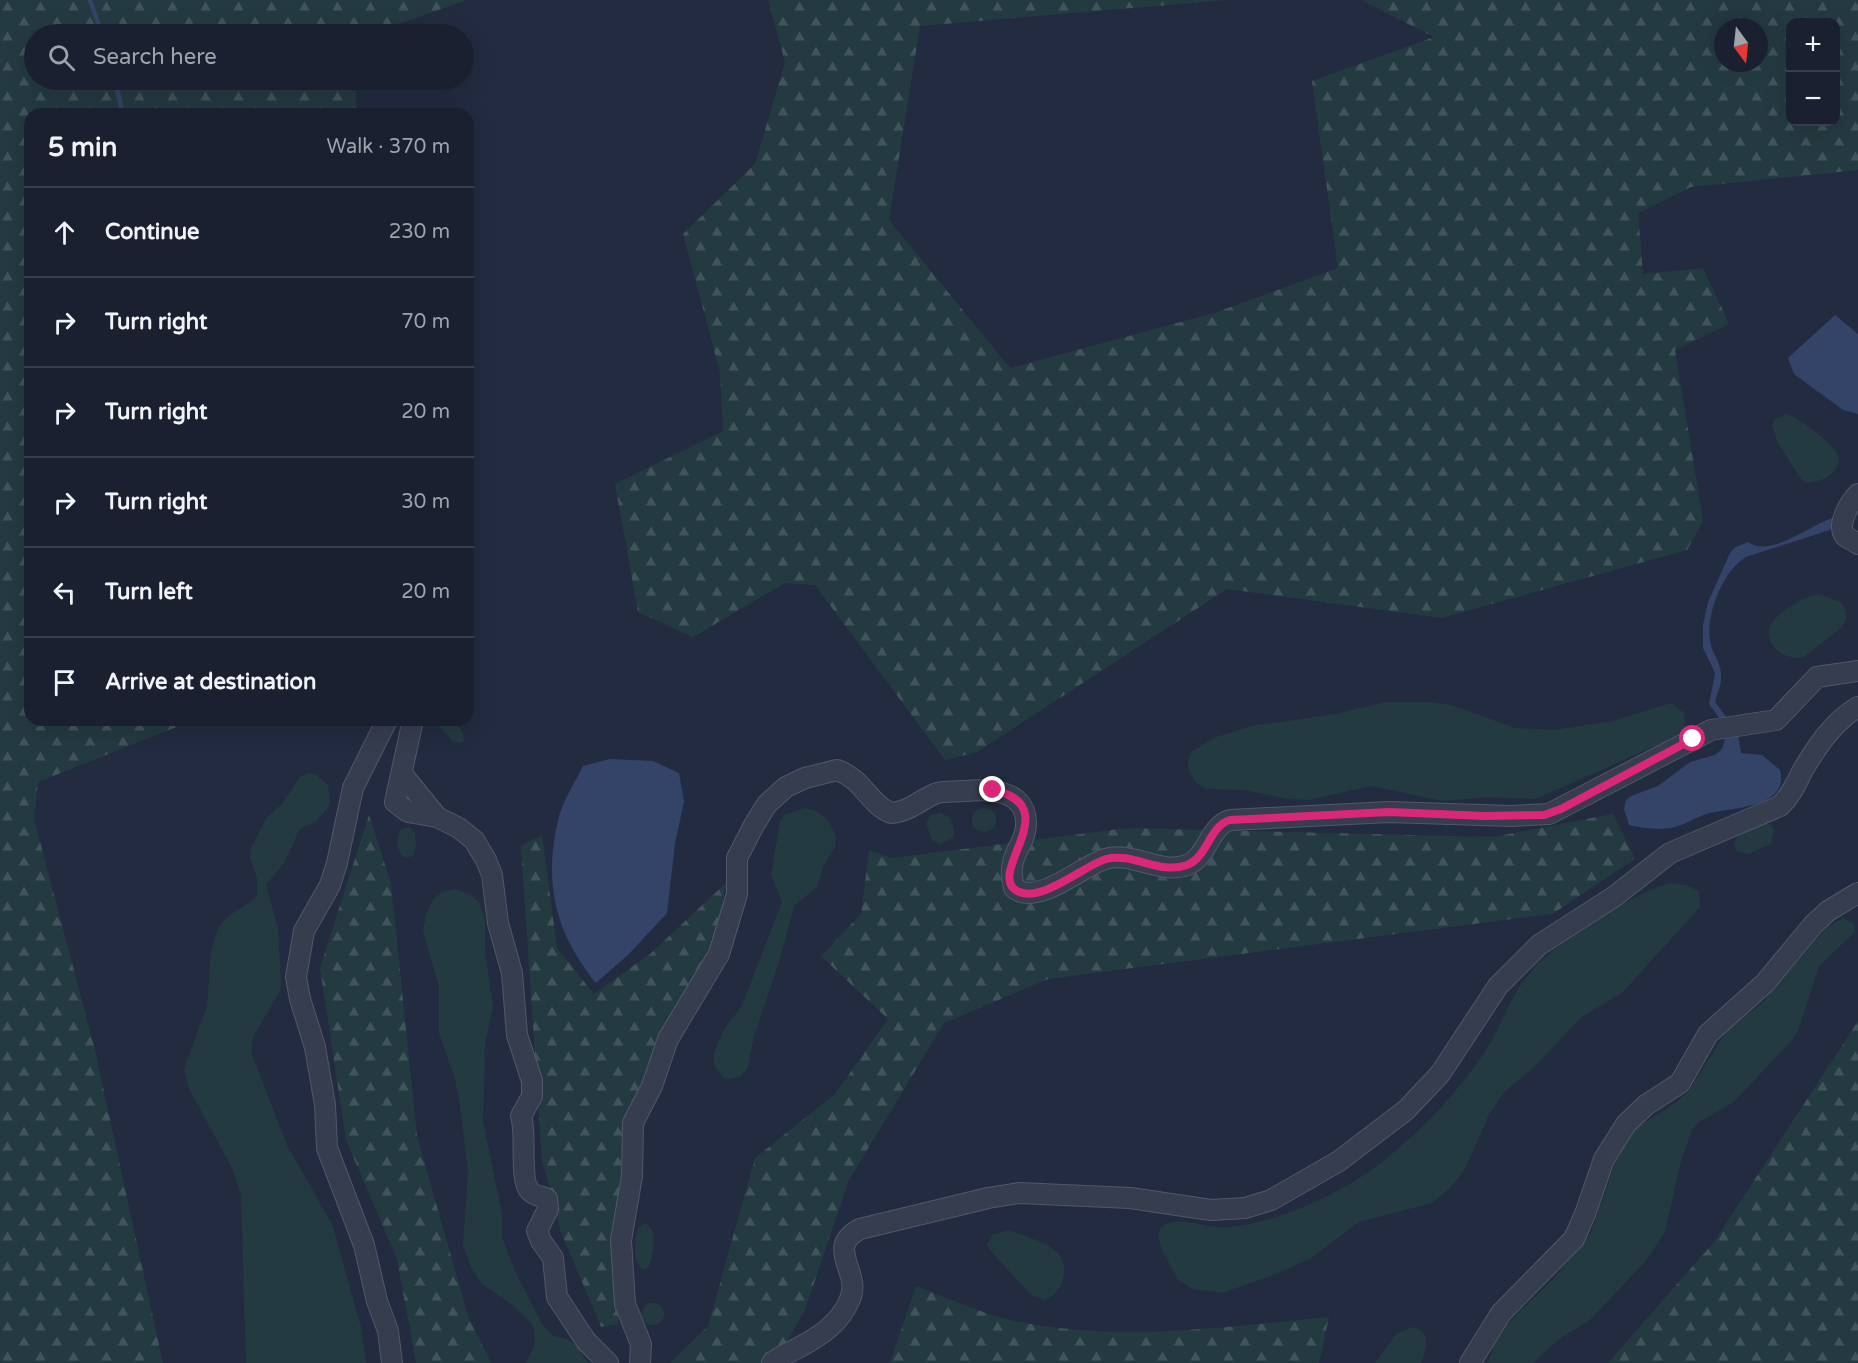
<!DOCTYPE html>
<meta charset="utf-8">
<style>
body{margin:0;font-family:"Varela Round",sans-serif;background:#272d3c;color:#f1f3f6}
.controls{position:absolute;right:18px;top:18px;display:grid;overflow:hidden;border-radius:12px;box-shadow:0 6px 24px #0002}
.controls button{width:54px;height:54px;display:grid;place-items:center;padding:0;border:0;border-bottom:2px solid #383e4c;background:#1a2030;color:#f1f3f6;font:30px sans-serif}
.compass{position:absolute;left:1714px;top:18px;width:54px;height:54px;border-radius:50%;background:#1a2030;box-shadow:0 6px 24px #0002;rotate:165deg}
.stop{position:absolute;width:18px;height:18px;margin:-14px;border:4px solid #db2777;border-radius:50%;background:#fff}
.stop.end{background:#db2777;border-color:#fff;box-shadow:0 2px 6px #0008}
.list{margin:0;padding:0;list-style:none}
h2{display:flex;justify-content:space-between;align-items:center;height:78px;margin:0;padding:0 24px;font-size:26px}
h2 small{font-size:20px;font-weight:400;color:#9fa3ab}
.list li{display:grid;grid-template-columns:39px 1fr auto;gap:18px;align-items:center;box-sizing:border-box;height:90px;padding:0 24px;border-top:2px solid #383e4c}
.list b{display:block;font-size:22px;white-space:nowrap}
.list em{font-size:20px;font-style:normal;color:#9fa3ab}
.icon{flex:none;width:33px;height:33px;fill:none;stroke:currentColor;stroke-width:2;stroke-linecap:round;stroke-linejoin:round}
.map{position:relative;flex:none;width:1858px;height:1363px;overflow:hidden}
.search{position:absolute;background:#1a2030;box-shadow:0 6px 24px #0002;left:24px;top:24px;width:450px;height:66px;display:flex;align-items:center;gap:15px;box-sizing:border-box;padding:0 21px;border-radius:33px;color:#9fa3ab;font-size:22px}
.panel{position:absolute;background:#1a2030;box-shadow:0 6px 24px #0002;left:24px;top:108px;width:450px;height:618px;border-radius:18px}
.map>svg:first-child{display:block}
</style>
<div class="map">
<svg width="1858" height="1363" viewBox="0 0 1858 1363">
<defs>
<pattern id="forest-firs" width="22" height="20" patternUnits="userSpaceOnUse" patternTransform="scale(1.5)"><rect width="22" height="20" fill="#243a41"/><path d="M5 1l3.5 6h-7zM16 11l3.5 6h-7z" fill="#41545b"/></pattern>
</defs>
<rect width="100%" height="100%" fill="#222b40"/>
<g fill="#243a41">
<path d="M1786,414C1799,417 1836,446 1839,458C1838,476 1820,482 1805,483L1801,479L1778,443L1772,426L1775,419Z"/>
<path d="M1819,594L1841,602L1846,611V620L1840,629L1804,657C1788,661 1765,648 1769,629C1773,614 1805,596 1819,594Z"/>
<path d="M1385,702H1430L1452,705L1515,728L1554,730L1613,721L1671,703L1684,713L1685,726L1674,738L1535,799L1487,797L1443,801L1371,786L1309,800L1288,799L1244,790L1206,789L1196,783L1189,771L1188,761L1192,751L1216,737L1252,726L1335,714Z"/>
<path d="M434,720H454L463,733L464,742L454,743Z"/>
<path d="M308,773L315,774L328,785L330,802L327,809L316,821L300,829L284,863L266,885L278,928L281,982L280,991L253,1037L251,1052L287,1145L332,1224L361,1327L366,1363H246L241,1195L232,1168L189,1089L184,1069L207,1006L211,951L218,928L227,917L253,900L257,895V879L250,857L251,848L267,817L282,804L300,777Z"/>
<circle cx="984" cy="820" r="12"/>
<path d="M805,808L816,811L827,819L836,836L835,847L824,865L817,887L794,906L780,959L754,1036L748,1068L741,1076L731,1079L724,1078L714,1065V1052L723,1031L742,1005L782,902L771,875L780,822L784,815Z"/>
<path d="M941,813L951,818L954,830L953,838L940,844L932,840L926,823L931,815Z"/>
<path d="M1765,823L1771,825L1774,831L1771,844L1748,854L1737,851L1734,845L1737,837Z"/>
<path d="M409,827L415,832L416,846L413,856L405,858C396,853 396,839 400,830Z"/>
<path d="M1670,883L1686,885L1699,891L1700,907L1623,992L1582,1017L1533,1068L1503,1093L1488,1117L1464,1171L1449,1189L1432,1203L1359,1222L1310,1259L1271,1276L1222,1293L1193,1289L1178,1280L1163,1252L1158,1237L1160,1228C1180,1213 1203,1229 1226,1227C1277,1224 1348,1191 1387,1158C1426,1126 1466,1084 1492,1040C1505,1016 1514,990 1533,969C1556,943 1637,891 1670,883Z"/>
<path d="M455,889L469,894L479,902L485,919V951L493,1007L485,1044L483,1120L502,1214V1237L515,1271L542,1324L552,1335L569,1340L577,1346L588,1363H526L535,1344L533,1325L514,1306L482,1284L471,1268L463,1245L468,1172L460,1105L455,1079L439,1033V987L423,931L426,914L433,899L444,891Z"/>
<path d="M1843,918L1854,924L1855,932L1819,966L1798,1031L1792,1040L1734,1102L1699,1122L1692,1130L1681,1161L1665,1232L1645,1262L1590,1320L1558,1340L1533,1363H1488L1494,1344L1504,1327L1554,1278L1590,1235L1619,1152L1633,1130L1675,1103L1688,1092L1726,1032L1763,1002L1827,927Z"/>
<path d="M646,1223C658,1231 654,1256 648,1268L643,1270C631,1261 635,1240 638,1228Z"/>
<path d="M1009,1230C1023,1236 1041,1240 1053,1249C1072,1262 1065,1293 1045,1300L1031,1295L989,1249L987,1245L992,1235Z"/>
<circle cx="653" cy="1314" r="11"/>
<path d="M1413,1327C1433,1332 1426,1349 1421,1363H1375L1396,1334Z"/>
</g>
<g fill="url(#forest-firs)" fill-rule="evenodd">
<path d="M0,0H467L370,34H34V80H355L357,114H30V720H194L38,782L34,819L94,1046L163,1363H0Z"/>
<path d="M768,0H1227L920,26L889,220L1010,368L1214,313L1338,268L1312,81L1434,37L1361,0H1858V170L1691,187L1638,213L1643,274L1703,268L1729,324L1675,350L1703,521L1687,550L1441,618L1227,589L977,752L945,760L815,585L785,583L693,637L638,612L615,484L723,431L720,372L683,234L755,164L785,62ZM1790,22H1836V122H1790ZM1723,27H1759V63H1723Z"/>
<path d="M1613,814L1635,859L1552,914L1048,979L944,1023L849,1180L805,1310L774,1363H670L708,1326L755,1158L835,1094L888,1019L821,956L861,914L869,850L892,858L1127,828L1493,837Z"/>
<path d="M369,815L391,883L417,1136L468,1316L491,1363H416L397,1259L346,1140L320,968Z"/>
<path d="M542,835L557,948L594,994L650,954L727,882L713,947L655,1047L622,1134L618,1324L601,1327L561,1232L542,1160L521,846Z"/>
<path d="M1858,1021V1363H1608L1714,1242Z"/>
<path d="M916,1286C949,1298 986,1316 1020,1322C1122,1342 1226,1327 1329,1317L1319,1363H890Z"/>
</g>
<g fill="#344368">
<path d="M1835,315L1858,334V414L1843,410L1794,374L1788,358Z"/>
<path d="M1837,517L1830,530L1746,557C1723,571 1706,613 1710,640C1711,652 1721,662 1721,675C1722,685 1717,693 1715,702L1727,718L1720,719L1709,704L1715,673L1703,648V625L1708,602L1730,553L1734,548L1748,542C1772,559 1812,522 1837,517Z"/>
<path d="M1727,732L1738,735L1741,753L1762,755L1780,770C1790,808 1731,808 1710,813C1698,816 1687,824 1675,827C1660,831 1644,828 1629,825L1624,809L1626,800L1631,796L1658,786L1690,762L1715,755L1722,749Z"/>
<path d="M610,759L653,761L679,773L684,801L675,844L667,913L629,954L596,983C554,931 543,881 559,816C564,799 575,782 583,766Z"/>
</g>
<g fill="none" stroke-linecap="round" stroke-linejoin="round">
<g stroke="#344368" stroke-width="4.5">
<path d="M90,0L102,34"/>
<path d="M115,80L123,114"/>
</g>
<defs>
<g id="minor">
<path d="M1858,494C1850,502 1836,525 1845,536C1849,539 1854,541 1858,544"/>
<path d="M387,720L353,788L337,863L330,885L304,931L296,977L300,999L315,1047L325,1105L327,1148L364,1245L377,1301L388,1331L392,1363"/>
<path d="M413,720L395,802L408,812L437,817L459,828L474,840L486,860L492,875L498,923L512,973L517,1035L532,1081V1096L521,1116C527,1133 519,1181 530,1191C534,1196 542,1196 547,1199L548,1209L537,1231L541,1241L553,1258L557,1297L586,1341L608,1363"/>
<path d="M402,774L437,817"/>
<path d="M640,1363L641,1344L625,1304L621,1240L632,1176L633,1123L652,1086L668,1039L719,954L737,894V858L754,825L767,804L786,787L805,778L837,770C863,779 869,804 891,813C909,812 921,799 937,793C946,791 955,792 965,791C988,789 1025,789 1026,822C1027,847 1005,852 1014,888C1037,907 1082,866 1105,859C1133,851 1160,875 1187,865C1208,857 1209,826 1230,820L1389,812L1511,816L1549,814L1711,730L1776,720L1817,677L1858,671"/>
<path d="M772,1363C778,1357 788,1353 796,1349C819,1337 840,1324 850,1299C862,1272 824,1248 860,1229L988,1198L1019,1193L1130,1198L1211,1210L1245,1208L1271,1200L1339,1161L1406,1110L1440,1074L1498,986L1539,945L1615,896L1670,853L1780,806C1791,796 1796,783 1803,770C1817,746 1834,721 1858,707"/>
<path d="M1470,1363L1501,1313L1574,1239L1585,1214L1604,1159L1626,1124L1646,1105L1680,1083L1708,1034L1765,983L1813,925L1828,911L1858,893"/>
</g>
</defs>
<use href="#minor" stroke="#51586a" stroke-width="22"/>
<use href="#minor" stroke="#363d4f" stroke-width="20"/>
</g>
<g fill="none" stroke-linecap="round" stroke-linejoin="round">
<path stroke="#db2777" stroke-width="8" d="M993,790C1068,806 985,873 1017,891C1041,904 1083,866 1106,859C1133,852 1159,875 1187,865C1208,857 1209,826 1230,820L1389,812L1485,816L1544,815L1561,809L1693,739"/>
</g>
</svg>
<div class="controls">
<button>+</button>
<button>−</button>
</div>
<svg class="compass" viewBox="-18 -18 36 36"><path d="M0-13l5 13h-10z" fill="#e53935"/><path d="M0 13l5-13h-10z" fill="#9fa3ab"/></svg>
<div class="stop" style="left:1693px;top:739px"></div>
<div class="stop end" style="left:993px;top:790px"></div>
<div class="search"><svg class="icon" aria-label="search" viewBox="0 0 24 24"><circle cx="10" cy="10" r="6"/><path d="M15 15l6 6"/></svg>Search here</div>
<section class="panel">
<h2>5 min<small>Walk · 370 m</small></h2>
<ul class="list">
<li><svg class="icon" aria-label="ahead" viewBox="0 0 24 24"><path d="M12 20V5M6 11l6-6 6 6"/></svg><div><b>Continue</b></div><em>230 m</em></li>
<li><svg class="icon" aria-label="right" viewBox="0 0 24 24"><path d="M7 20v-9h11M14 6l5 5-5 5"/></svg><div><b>Turn right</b></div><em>70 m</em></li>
<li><svg class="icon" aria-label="right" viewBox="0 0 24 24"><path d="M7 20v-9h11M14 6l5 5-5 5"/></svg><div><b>Turn right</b></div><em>20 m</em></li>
<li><svg class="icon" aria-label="right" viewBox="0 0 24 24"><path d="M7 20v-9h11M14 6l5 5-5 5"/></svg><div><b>Turn right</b></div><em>30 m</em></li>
<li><svg class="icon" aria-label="left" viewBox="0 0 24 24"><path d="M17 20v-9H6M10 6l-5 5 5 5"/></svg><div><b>Turn left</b></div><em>20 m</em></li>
<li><svg class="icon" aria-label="arrive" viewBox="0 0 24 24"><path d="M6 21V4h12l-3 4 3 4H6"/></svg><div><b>Arrive at destination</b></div></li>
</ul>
</section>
</div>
